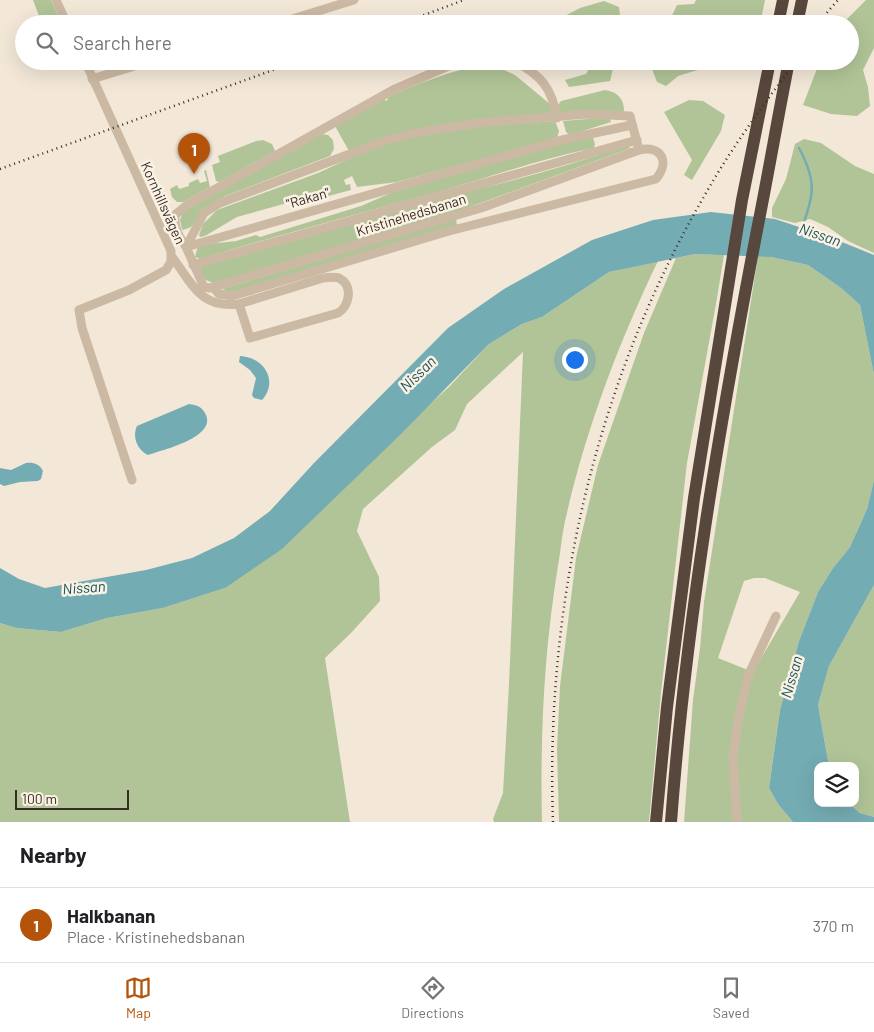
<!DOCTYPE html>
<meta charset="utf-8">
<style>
body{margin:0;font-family:Barlow,sans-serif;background:#f6f6f6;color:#202124}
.controls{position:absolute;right:15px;bottom:15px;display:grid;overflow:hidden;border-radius:10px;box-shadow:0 5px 20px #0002}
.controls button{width:45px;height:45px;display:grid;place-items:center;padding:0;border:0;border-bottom:1px solid #e0e0e0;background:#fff;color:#202124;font:25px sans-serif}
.scale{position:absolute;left:15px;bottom:12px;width:114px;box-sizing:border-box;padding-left:5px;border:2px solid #372c26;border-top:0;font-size:14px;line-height:18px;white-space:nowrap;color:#372c26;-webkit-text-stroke:4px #fbf2e4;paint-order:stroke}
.you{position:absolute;left:574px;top:359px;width:18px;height:18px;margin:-12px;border:4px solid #fff;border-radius:50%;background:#1a73e8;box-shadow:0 0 0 8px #1a73e833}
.badge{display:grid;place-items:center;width:32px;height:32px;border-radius:50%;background:#b45309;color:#fff;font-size:16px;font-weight:700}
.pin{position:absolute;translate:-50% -41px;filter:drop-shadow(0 1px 2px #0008)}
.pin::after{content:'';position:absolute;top:26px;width:18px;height:15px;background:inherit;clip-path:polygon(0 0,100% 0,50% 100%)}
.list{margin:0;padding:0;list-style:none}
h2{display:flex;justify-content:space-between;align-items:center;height:65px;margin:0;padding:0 20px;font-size:21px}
h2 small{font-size:16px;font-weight:400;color:#757577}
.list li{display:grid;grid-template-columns:32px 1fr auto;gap:15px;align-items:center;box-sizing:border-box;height:75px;padding:0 20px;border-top:1px solid #e0e0e0}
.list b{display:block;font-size:19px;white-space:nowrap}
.list p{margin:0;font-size:16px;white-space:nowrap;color:#757577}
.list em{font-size:16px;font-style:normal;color:#757577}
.icon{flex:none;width:28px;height:28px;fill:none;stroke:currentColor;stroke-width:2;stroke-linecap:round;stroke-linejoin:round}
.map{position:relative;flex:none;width:874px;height:822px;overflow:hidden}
.search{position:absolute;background:#fff;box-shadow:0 5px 20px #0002;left:15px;right:15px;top:15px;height:55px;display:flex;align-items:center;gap:12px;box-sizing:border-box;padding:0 18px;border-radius:28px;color:#757577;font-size:19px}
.sheet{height:140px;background:#fff}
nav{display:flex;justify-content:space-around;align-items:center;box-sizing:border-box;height:70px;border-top:1px solid #e0e0e0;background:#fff;font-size:14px;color:#757577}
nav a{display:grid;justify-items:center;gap:2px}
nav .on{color:#b45309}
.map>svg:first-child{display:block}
</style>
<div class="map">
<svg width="874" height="822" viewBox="0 0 874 822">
<rect width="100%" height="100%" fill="#f3e8d8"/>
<g fill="#b1c497" fill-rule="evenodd">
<path d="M33,0H51L62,24H42Z"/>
<path d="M696,0H765L760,24H668L677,5L694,4Z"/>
<path d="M866,0H874V48L863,70L868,87L870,106L857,116L831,114L803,105L820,61H850V24H842Z"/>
<path d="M604,1L619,7L621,24H564L561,18L580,8Z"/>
<path d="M589,61H615L610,81L569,87L565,80L586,74L591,65Z"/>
<path d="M655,61H752L751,67L721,63L678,76L666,86L657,82L652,69Z"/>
<path d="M478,66L498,67L515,75L550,104L553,113L476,120L349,151L335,126L383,99L386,101L388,99V97C418,84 446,72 478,66Z"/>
<path d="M605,90C617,92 624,98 624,111L622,113L560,114L558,105L561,101Z"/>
<path d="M689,100L703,101L725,115L721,131L692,180L684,175L692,160L664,112Z"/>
<path d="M599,118L610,119L611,122L570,135L566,132L563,121Z"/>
<path d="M555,121L559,131L557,138L397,182L357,187L352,176L344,180L346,185L350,184L351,190L310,201L309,199L306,200L305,198L237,217L205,236L200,237L199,235L203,224L217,210L318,173L372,148L395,141L460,128Z"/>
<path d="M321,134L328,135L333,140L334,149L330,156L225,196L208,207L191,227L183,230L182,229L180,220L183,212Z"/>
<path d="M588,136L593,138L595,144L594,148C543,158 494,176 444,190C363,213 281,234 200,259L195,257L197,249L200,245L236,241L256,235L260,237L361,206L400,189Z"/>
<path d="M804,139L821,143L855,166L874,174V253L848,241L828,227L810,219L795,223L772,217V208L786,179L795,144Z"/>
<path d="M263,140L272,144L275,151L219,182L216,181L212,165L220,162L218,156L256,141Z"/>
<path d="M626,146L631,148L445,216L213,283L206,280L199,269L202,266L455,194C513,182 569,165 626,146Z"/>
<path d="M206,170L210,187L183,202H177L172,197L170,189L177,185L179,189L189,186V183L198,179L200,183L207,181L204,171Z"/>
<path d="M456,219L457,225L237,291L229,292L222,289Z"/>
<path d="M695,254L724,255L716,304L687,463L661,693L649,822H559L557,749L560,686L576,558L598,465L644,333L676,258Z"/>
<path d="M758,256L771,257L808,265L841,288L860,305L874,375V480L867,509L850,547L833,568L818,592L799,641L780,710L769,788L778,804L793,822H684L693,700L700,648L704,602ZM754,578H765L800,592L753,672L718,658L744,581Z"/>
<path d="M658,261C619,342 586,429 566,517C562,533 561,549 558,566C544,651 540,736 542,822H494L493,819L503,793L509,684L523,352L467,404L455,430L432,447L363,509L357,531L379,577L380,601L351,633L325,658L350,822H0V623L16,628L61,632L107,618L163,608L225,588L449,387L489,344L522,324L542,317L609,272Z"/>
<path d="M874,585V817L860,813L848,803H855V766H829L818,705L829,666Z"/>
</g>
<g fill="#74acb3">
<path d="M711,212L775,219L832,238L874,255V375L860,305L841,288L808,265L771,257L695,254L609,272L542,317L522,324L489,344L402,433L282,549L225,588L163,608L107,618L61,632L16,628L0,623V568L19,579L45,588L146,570L192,558L234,538L270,511L314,463L448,328L504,289L592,240L653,220Z"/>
<path d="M240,356C264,357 279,381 262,400L254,398L252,395L256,378L250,370L239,362Z"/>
<path d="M189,404C196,405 201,406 205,413C219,437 162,450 148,455C137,450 132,436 137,426Z"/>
<path d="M26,463C33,462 40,464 43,471L41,479L38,481L20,482L4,486L0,484V468L11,470Z"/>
<path d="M874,480V585L829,666L818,705L829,766H818V803H848L860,813L874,817V822H793L778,804L769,788L780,710L799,641L818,592L833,568L850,547L867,509Z"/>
</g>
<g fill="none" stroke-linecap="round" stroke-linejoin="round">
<path stroke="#74acb3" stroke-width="2.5" d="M799,148C817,182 814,193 802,228"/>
<g stroke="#ccb9a3" stroke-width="9">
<path d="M56,0L67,24"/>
<path d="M276,24L354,0"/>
<path d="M85,61L171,251V262L166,270L129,290L79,310L82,328L132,480"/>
<path d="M460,61L393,90L187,205L175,215C174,229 179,236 186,247L204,213L220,203L387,140L420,132L478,123L587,114L630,116C633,127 636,139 639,150L481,208L210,288L204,287L186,247L562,140L632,125"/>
<path d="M514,61C541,75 552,88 557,118"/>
<path d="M92,79L151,61"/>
<path d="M172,257C192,283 200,309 239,304L323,278C328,278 334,276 339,278C354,286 349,306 338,313L250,338L239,304"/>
<path d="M193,265L637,140"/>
<path d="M213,287L219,294L232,296L449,231L656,179C670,162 662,145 639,150"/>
<path d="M737,822L733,755L739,716L748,676L776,616"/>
</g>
<g stroke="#58473c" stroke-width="12">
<path d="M778,24L783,0"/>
<path d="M797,24L802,0"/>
<path d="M656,822L667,707L694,498L742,200L770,61"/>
<path d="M671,822C686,621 720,422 758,225C769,170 778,116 789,61"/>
</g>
<g stroke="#372c26" stroke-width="2.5" stroke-dasharray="1 4" stroke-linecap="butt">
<path d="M400,24L464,0"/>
<path d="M817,24L838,0"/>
<path d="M0,169L298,61"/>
<path d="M553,822C545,603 595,383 706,193C732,147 764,104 796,61"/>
</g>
</g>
<g text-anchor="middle" stroke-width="5" stroke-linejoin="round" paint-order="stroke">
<g font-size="14" fill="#372c26" stroke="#fbf2e4">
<text transform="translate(308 198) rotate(-16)" y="5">"Rakan"</text>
<text transform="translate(163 203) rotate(66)" y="5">Kornhillsvägen</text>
<text transform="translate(411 215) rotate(-17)" y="5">Kristinehedsbanan</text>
</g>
<g font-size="15" font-style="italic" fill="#18525c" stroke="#fbf2e4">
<text transform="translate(820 235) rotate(19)" y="5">Nissan</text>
<text transform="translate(418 374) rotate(-44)" y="5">Nissan</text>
<text transform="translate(84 588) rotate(-4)" y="5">Nissan</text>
<text transform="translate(792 677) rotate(-74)" y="5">Nissan</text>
</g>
</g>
</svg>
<div class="controls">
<button><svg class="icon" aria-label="layers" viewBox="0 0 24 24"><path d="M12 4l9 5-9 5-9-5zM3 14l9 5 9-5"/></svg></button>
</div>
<div class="scale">100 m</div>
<div class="you"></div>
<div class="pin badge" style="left:194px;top:174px">1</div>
<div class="search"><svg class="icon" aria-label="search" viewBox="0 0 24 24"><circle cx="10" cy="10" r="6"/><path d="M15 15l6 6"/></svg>Search here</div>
</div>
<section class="sheet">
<h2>Nearby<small></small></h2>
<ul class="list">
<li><span class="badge">1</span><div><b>Halkbanan</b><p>Place · Kristinehedsbanan</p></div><em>370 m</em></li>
</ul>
</section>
<nav>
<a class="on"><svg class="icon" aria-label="map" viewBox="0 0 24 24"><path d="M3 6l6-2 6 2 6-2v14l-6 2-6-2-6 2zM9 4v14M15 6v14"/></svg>Map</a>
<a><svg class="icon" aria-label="directions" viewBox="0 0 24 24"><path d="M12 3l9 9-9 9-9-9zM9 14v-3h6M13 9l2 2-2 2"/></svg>Directions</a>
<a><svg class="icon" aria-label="saved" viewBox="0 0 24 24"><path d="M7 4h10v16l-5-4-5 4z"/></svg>Saved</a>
</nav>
